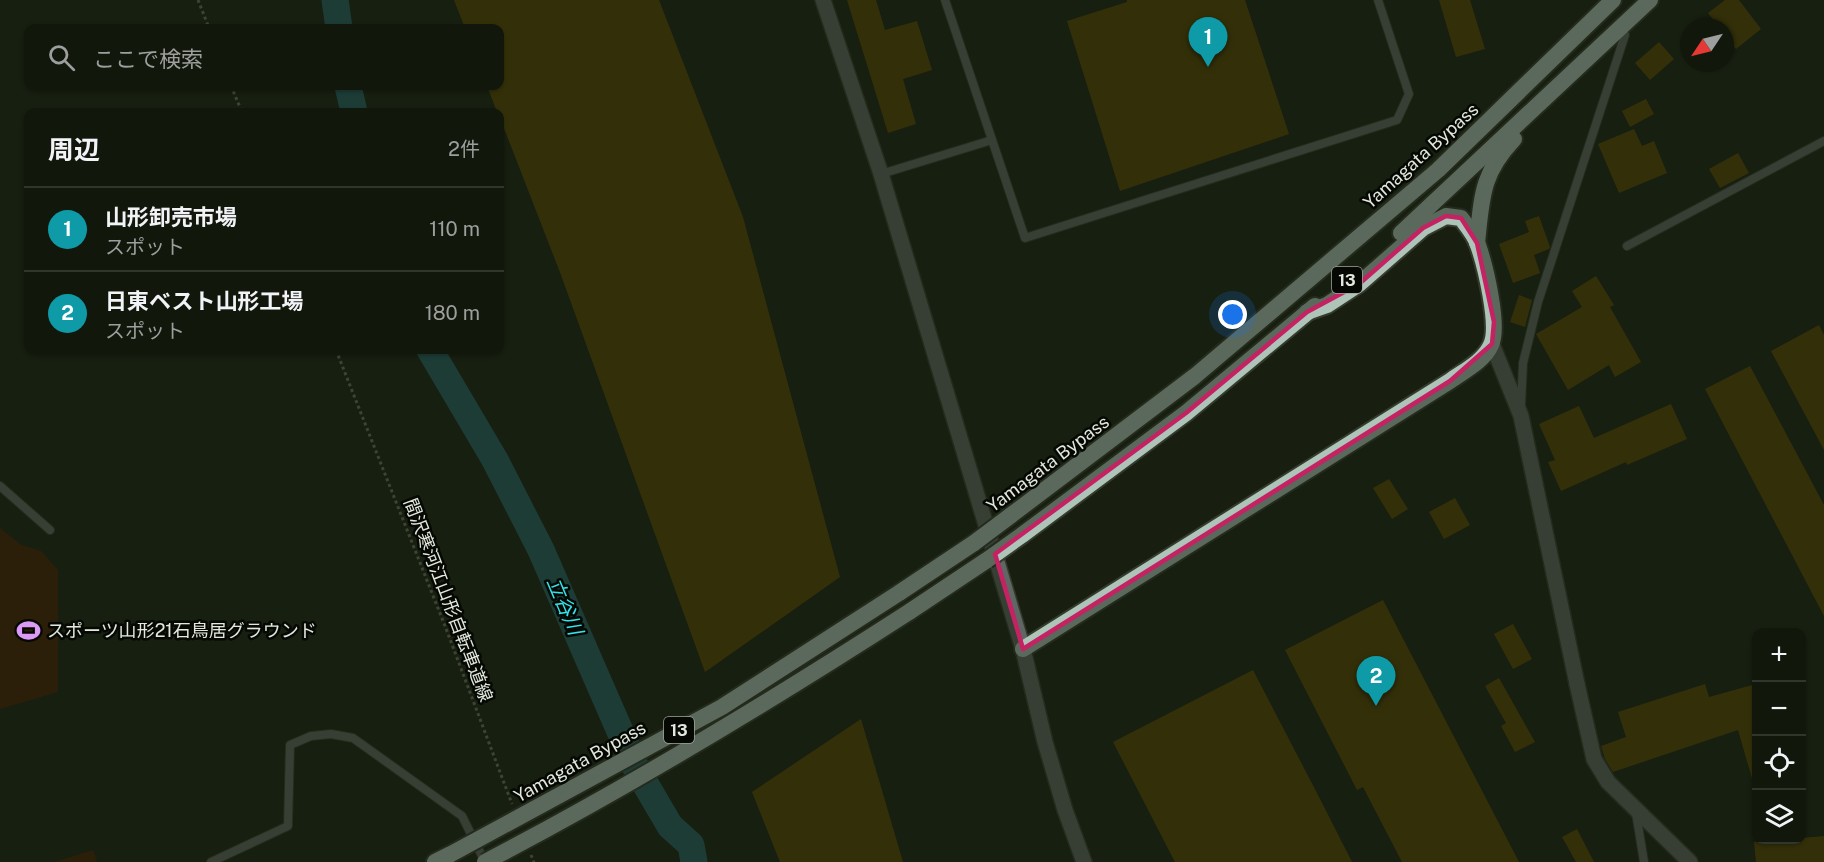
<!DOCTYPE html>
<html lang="ja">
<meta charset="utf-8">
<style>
body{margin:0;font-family:"Public Sans","Noto Sans JP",sans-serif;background:#1b2015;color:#f1f3f6}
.controls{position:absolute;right:18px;bottom:18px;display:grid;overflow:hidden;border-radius:12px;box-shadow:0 2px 4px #0004}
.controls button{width:54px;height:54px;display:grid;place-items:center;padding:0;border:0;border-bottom:2px solid #31362d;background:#12170c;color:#f1f3f6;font:30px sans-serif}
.compass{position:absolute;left:1680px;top:18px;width:54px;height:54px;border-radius:50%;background:#12170c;box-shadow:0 2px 4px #0004;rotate:235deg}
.you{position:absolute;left:1233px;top:315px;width:21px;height:21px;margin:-15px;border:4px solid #fff;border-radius:50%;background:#1a73e8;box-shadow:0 0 0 9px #1a73e833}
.badge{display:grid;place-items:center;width:39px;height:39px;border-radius:50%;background:#b45309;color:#fff;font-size:20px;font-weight:700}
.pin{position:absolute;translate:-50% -50px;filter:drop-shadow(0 2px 3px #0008)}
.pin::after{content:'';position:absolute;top:32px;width:21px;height:18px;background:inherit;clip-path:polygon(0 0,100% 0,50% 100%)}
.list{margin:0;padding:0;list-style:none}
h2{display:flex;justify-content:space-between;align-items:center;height:78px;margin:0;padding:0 24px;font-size:26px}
h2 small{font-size:20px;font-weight:400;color:#9c9f9d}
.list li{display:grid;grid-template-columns:39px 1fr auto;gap:18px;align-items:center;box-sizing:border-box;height:84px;padding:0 24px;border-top:2px solid #31362d}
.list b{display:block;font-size:22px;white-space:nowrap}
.list p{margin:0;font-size:20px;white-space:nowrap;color:#9c9f9d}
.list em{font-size:20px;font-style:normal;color:#9c9f9d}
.icon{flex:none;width:33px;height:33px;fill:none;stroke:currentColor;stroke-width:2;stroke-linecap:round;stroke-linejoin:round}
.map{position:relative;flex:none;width:1824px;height:862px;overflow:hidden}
.search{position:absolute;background:#12170c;box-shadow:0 2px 4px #0004;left:24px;top:24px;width:480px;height:66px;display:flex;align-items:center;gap:15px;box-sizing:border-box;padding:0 21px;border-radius:12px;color:#9c9f9d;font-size:22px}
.panel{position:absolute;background:#12170c;box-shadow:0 2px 4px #0004;left:24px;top:108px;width:480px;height:246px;border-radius:12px}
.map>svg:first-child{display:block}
</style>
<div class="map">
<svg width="1824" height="862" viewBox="0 0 1824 862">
<rect width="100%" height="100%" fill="#181f10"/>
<g fill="#432100">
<path d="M0,528L21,545L41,551L58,570V692L0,709Z"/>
<path d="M93,850L97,862H55Z"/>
</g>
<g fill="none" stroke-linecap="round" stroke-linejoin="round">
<g stroke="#246164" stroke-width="27">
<path d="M335,0L339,28"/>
<path d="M348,86L354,112"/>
<path d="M430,350L495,460L541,550L636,768L670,826L691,845L694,862"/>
</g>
</g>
<g fill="#554600">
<path d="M454,0H659L743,217L840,577L705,672L561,275L500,118V112H497L487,86H500V28H465Z"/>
<path d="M847,0H876L885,30L917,21L932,70L903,79L916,124L888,133Z"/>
<path d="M1127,0H1245L1289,134L1120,191L1067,21L1127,2Z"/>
<path d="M1439,0H1470L1485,49L1456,57Z"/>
<path d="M1725,0H1739L1761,29L1736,49L1725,35V27H1719L1708,13Z"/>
<path d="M1659,42L1674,59L1650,80L1635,63Z"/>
<path d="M1646,99L1654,114L1630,127L1622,111Z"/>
<path d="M1634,129L1642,146L1654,141L1667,173L1619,193L1598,144Z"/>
<path d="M1738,153L1749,173L1720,188L1709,169Z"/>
<path d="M1539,216L1550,247L1549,249L1534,255L1540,273L1513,283L1499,244L1529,232L1525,221Z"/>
<path d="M1596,276L1614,305L1610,307L1641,362L1615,377L1609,365L1568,390L1536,334L1582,307L1572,291Z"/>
<path d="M1519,295L1532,300L1525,327L1510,322Z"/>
<path d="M1819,325L1824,335V450L1771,351Z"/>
<path d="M1750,366L1824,505V616L1705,389Z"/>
<path d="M1671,404L1687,439L1627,465L1626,462L1561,491L1548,462L1555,460L1539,424L1579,406L1594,438Z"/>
<path d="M1389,479L1408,509L1392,519L1373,488Z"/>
<path d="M1455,498L1470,525L1444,539L1429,512Z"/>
<path d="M1383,600L1519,862H1402L1363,787L1357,790L1285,650Z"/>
<path d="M1513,624L1532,659L1513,669L1494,634Z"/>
<path d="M1253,670L1319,797L1352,862H1175L1113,742Z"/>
<path d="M1499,678L1535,742L1515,752L1501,726L1506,723L1485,686Z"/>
<path d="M1705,684L1709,697L1756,684V781L1753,782L1738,730L1613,772L1605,759L1601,746L1626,737L1618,712Z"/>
<path d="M861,719L903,862H780L752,792Z"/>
<path d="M1577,829L1594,862H1576L1562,837Z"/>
<path d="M1824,836V862H1756L1754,842L1802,840V838Z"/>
</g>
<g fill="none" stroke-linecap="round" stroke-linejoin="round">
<defs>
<g id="service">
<path d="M945,0L1025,238L1397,120L1409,94L1378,0"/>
<path d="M881,174L992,140"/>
<path d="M1627,246L1824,141"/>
<path d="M1521,406L1523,363L1538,302L1625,35"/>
<path d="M0,486L50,530"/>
<path d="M1636,813L1644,862"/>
<path d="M211,862L288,826L290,745L311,736L331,734L353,738L462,816L485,862"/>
</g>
<path id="minor" d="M1492,344L1521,416L1577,684"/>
<g id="tertiary">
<path d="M823,0L881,174L1023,649L1045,742L1065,810L1084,862"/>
<path d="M1577,684L1594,759L1608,782L1690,862"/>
</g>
<g id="trunk">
<path d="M1401,233L1650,0"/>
<path d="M1477,243C1482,197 1481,174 1514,139"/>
<path d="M1010,516L1195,376L1438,170L1613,0"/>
<path d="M1022,535L1186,413L1315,306"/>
<path d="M899,593L974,543"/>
<path d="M909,612L987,560"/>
<path d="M1023,649L1450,381C1464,371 1484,361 1491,345C1500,326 1485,265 1478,245C1475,235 1467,226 1461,218L1446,216L1423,228L1359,284L1327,305L1307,312"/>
<path d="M435,862L451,854"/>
</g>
</defs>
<use href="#service" stroke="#343b2d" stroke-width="10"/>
<use href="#minor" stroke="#343b2d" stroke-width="18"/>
<use href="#tertiary" stroke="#343b2d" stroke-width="18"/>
<use href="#trunk" stroke="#343b2d" stroke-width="20"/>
<g stroke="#6b7264" stroke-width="3" stroke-dasharray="3 3" stroke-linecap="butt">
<path d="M198,0L209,28"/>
<path d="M231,86L242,112"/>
<path d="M336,350L445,626L512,804"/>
<path d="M531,855L534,862"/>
</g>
<use href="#service" stroke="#5e6763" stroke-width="8"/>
<use href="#minor" stroke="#5e6763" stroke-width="15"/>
<use href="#tertiary" stroke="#5e6763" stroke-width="15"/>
<use href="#trunk" stroke="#aec4b9" stroke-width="16"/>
<defs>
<g id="trunk-bridge">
<path d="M974,543L1010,516"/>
<path d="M987,560L1022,535"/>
<path d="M451,854L722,707L899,593"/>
<path d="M485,862C631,786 771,701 909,612"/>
</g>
</defs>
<use href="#trunk-bridge" stroke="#343b2d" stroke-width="20" stroke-linecap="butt"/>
<use href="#trunk-bridge" stroke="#aec4b9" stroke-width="16"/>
</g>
<path d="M0 0H1824V862H0ZM1446,216L1461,218L1477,243L1494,322L1492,344L1450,381L1023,649L995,554L1186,413L1307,312L1359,284L1423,228Z" fill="#181f10" fill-opacity=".55" fill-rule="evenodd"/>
<path fill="none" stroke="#c42262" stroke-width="4.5" stroke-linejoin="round" d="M1446,216L1461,218L1477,243L1494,322L1492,344L1450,381L1023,649L995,554L1186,413L1307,312L1359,284L1423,228Z"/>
<defs>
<symbol id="stadium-bare" viewBox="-9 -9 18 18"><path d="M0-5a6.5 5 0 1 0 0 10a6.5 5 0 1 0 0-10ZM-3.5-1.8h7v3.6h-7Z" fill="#da9af6" stroke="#050803" stroke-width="2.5" paint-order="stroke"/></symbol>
</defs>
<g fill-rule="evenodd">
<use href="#stadium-bare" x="12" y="614" width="33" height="33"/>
</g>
<g text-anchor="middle" stroke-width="5" stroke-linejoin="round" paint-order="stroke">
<g fill="#050803" stroke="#a0a59c" stroke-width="1.5">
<rect x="1332" y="267" width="30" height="26" rx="4.5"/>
<rect x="664" y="717" width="30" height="26" rx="4.5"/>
</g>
<g font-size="16" font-weight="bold" fill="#e2e8dd">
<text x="1347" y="286">13</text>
<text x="679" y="736">13</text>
</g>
<g font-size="18" fill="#e2e8dd" stroke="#050803">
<text transform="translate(1421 156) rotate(-42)" y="6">Yamagata Bypass</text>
<text transform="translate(1048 464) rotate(-37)" y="6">Yamagata Bypass</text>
<text transform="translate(448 600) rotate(69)" y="6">間沢寒河江山形自転車道線</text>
<text transform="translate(580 762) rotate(-29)" y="6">Yamagata Bypass</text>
</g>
<g font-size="18" fill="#e2e8dd" stroke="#050803" text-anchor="start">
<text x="47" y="637">スポーツ山形21石鳥居グラウンド</text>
</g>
<g font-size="20" font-style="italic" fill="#33e2ea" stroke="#050803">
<text transform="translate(565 606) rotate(67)" y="7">立谷川</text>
</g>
</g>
</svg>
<div class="controls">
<button>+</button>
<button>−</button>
<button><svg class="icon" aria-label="locate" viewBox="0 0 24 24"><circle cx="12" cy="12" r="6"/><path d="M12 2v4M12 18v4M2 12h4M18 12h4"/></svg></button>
<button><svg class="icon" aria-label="layers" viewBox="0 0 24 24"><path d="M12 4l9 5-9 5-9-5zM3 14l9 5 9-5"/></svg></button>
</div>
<svg class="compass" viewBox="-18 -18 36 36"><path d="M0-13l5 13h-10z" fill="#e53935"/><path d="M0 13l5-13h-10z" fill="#9c9f9d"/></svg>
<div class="you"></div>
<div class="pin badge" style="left:1208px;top:67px;background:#0f9aa8">1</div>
<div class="pin badge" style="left:1376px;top:706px;background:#0f9aa8">2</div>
<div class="search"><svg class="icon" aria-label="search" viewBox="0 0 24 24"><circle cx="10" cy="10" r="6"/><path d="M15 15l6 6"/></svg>ここで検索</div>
<section class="panel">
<h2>周辺<small>2件</small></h2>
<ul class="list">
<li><span class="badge" style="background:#0f9aa8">1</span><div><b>山形卸売市場</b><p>スポット</p></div><em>110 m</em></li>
<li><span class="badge" style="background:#0f9aa8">2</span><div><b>日東ベスト山形工場</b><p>スポット</p></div><em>180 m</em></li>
</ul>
</section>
</div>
